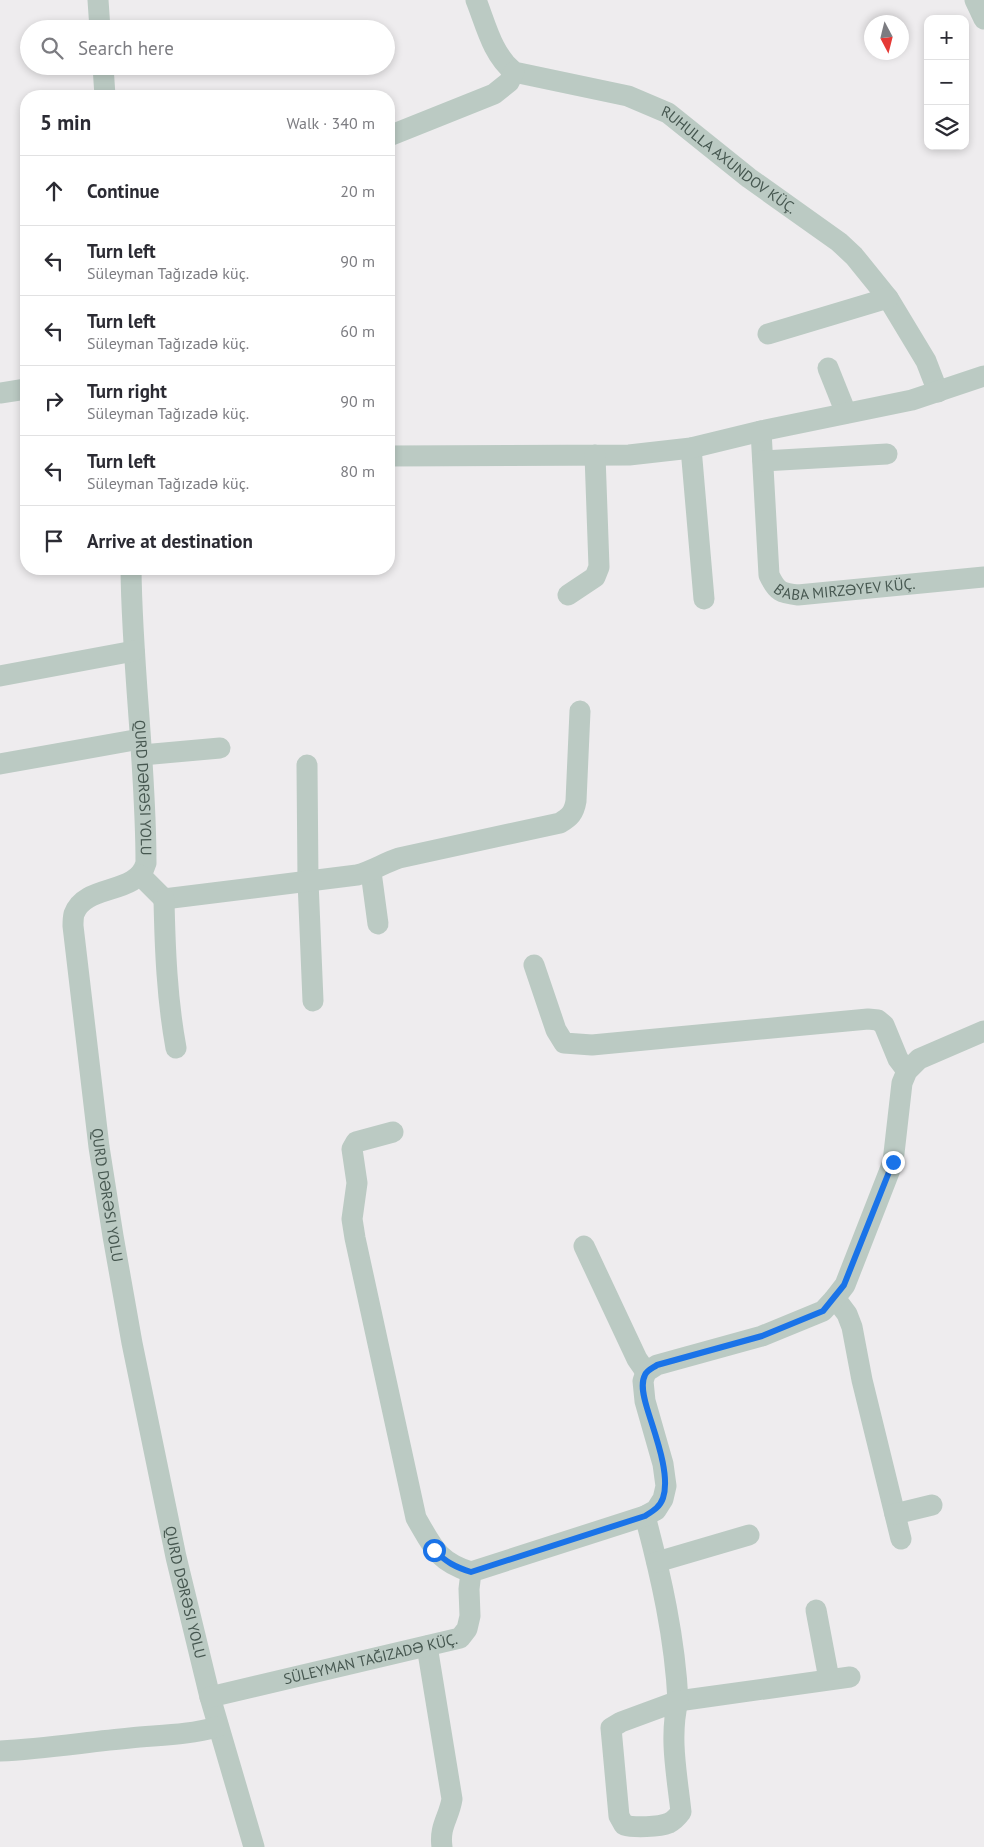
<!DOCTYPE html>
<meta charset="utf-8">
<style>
body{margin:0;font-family:"PT Sans",sans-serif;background:#f2f2f3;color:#2b2b33}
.controls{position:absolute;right:15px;top:15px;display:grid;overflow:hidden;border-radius:10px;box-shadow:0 2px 8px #0003}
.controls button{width:45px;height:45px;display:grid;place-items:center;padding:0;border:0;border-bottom:1px solid #e1e1e2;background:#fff;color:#2b2b33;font:25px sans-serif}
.compass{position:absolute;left:864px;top:15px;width:45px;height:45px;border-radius:50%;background:#fff;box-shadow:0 2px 8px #0003;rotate:173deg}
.stop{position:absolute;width:15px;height:15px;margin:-11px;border:4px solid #1a73e8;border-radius:50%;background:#fff}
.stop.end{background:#1a73e8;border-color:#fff;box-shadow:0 1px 5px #0008}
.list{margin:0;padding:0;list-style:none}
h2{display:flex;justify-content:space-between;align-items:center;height:65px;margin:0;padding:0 20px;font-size:21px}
h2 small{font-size:16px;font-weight:400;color:#7c7c81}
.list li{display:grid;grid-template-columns:32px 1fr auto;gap:15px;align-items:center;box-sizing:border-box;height:70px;padding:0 20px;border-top:1px solid #e1e1e2}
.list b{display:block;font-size:19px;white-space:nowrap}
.list p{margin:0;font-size:16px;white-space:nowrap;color:#7c7c81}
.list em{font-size:16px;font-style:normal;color:#7c7c81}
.icon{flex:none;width:28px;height:28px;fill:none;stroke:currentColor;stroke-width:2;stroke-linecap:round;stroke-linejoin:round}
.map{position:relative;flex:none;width:984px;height:1847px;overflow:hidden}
.search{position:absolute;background:#fff;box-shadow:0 2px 8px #0003;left:20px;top:20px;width:375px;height:55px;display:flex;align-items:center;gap:12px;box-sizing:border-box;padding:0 18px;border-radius:28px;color:#7c7c81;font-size:19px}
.panel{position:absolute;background:#fff;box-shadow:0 2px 8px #0003;left:20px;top:90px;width:375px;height:485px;border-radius:20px}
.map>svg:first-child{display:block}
</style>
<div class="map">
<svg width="984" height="1847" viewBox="0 0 984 1847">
<rect width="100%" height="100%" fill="#eeecee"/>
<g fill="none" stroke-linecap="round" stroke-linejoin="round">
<g stroke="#bbcac3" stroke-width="21">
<path d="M98,0L100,29"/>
<path id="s1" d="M476,0C486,25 492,54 514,72L628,96L668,113L749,178L839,242L854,256L888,298L926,361L938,392"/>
<path d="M975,0L984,19"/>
<path d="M103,66L105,96"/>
<path d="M389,136L494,94L509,82L514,72"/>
<path d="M768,334L888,298"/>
<path d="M828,368L846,413"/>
<path d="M0,393L26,389"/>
<path id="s2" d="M761,431L769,575C777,592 781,593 798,595L984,577"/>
<path d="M691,448L704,599"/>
<path d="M389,456L629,455L691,448L761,431L912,400L984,376"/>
<path d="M763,461L887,454"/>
<path id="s3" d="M131,569C132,667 146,764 146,863C137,896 85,883 74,914C73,918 73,922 73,926L99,1147L113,1236L132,1343L176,1557L210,1697L254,1847"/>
<path d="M568,595L595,577L599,567L595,455"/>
<path d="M0,676L134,651"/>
<path d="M142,755L220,748"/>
<path d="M0,764L140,739"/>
<path d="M307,765L308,881L313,1001"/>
<path d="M371,872L378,924"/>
<path d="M140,875L164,899L357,875C372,871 384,863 399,858L560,823C570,817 574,813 576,801L580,711"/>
<path d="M164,899C165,949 167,999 176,1048"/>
<path d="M534,965L556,1030L564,1043L592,1045L868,1019L878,1020L884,1025L898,1059L907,1071"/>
<path d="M393,1132L356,1142L352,1149L357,1183L352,1219L355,1238L416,1518C433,1547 437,1561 471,1572"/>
<path d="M584,1246L637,1359L646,1372"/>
<path d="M835,1298L847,1314L852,1327L862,1380L901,1539"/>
<path d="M895,1514L932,1505"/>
<path d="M645,1516C661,1576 675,1638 678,1701L850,1677"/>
<path d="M657,1562L749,1535"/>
<path d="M816,1610L829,1679"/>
<path d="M427,1646L452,1799C449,1818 439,1826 442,1847"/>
<path id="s4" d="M210,1697L460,1638L467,1629L470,1616L469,1589L471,1572L645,1516L656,1510L663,1499L666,1486L663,1464L645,1401L643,1381L646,1372L657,1365L762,1336L823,1311L835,1298L845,1285L893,1162L902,1083L907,1071L919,1059L984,1031"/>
<path d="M678,1701C669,1737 677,1775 681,1812C678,1816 675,1820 669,1823C659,1827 634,1828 624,1825L619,1816L611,1728L621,1722Z"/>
<path d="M0,1751C44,1749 86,1742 130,1738C160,1735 188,1735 217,1727"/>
</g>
</g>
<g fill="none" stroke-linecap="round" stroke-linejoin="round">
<path stroke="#1a73e8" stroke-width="6" d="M434,1550C446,1562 455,1567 471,1572L645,1516C653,1511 660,1507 663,1498C671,1474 654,1432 647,1408C644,1398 640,1384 645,1375C647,1370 653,1368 657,1365L762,1336L823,1311L844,1285L893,1162"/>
</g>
<g text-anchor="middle" stroke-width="4" stroke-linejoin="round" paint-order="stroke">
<g font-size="15" fill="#465750" stroke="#fff">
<text dy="5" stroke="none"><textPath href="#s1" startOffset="319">RUHULLA AXUNDOV KÜÇ.</textPath></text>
<text dy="5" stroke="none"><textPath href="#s2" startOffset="229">BABA MIRZƏYEV KÜÇ.</textPath></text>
<text dy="5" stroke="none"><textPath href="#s3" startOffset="219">QURD DƏRƏSI YOLU</textPath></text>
<text dy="5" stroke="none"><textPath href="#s3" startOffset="670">QURD DƏRƏSI YOLU</textPath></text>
<text dy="5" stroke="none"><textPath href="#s3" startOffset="1075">QURD DƏRƏSI YOLU</textPath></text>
<text dy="5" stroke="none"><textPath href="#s4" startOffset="165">SÜLEYMAN TAĞIZADƏ KÜÇ.</textPath></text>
</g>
</g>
</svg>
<div class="controls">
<button>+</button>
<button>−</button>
<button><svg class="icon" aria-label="layers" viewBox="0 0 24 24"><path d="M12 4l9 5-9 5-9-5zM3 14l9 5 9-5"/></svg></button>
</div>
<svg class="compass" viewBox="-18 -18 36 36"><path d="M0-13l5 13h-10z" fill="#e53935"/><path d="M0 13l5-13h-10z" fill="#7c7c81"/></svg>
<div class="stop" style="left:434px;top:1550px"></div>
<div class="stop end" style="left:893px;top:1162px"></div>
<div class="search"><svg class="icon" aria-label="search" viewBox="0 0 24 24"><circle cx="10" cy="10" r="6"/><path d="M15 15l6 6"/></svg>Search here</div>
<section class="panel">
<h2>5 min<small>Walk · 340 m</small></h2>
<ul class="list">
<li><svg class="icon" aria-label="ahead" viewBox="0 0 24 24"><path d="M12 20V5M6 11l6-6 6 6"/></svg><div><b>Continue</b></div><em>20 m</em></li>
<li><svg class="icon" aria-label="left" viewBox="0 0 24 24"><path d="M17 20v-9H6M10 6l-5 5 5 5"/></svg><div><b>Turn left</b><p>Süleyman Tağızadə küç.</p></div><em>90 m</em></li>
<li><svg class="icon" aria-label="left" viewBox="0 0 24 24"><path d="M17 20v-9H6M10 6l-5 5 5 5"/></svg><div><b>Turn left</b><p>Süleyman Tağızadə küç.</p></div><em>60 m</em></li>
<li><svg class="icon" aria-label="right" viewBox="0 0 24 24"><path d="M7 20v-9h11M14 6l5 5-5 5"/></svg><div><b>Turn right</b><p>Süleyman Tağızadə küç.</p></div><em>90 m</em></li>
<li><svg class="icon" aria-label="left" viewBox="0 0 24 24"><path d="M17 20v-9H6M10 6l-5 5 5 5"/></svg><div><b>Turn left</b><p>Süleyman Tağızadə küç.</p></div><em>80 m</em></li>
<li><svg class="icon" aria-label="arrive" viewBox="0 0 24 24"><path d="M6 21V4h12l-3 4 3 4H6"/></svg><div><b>Arrive at destination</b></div></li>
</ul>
</section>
</div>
